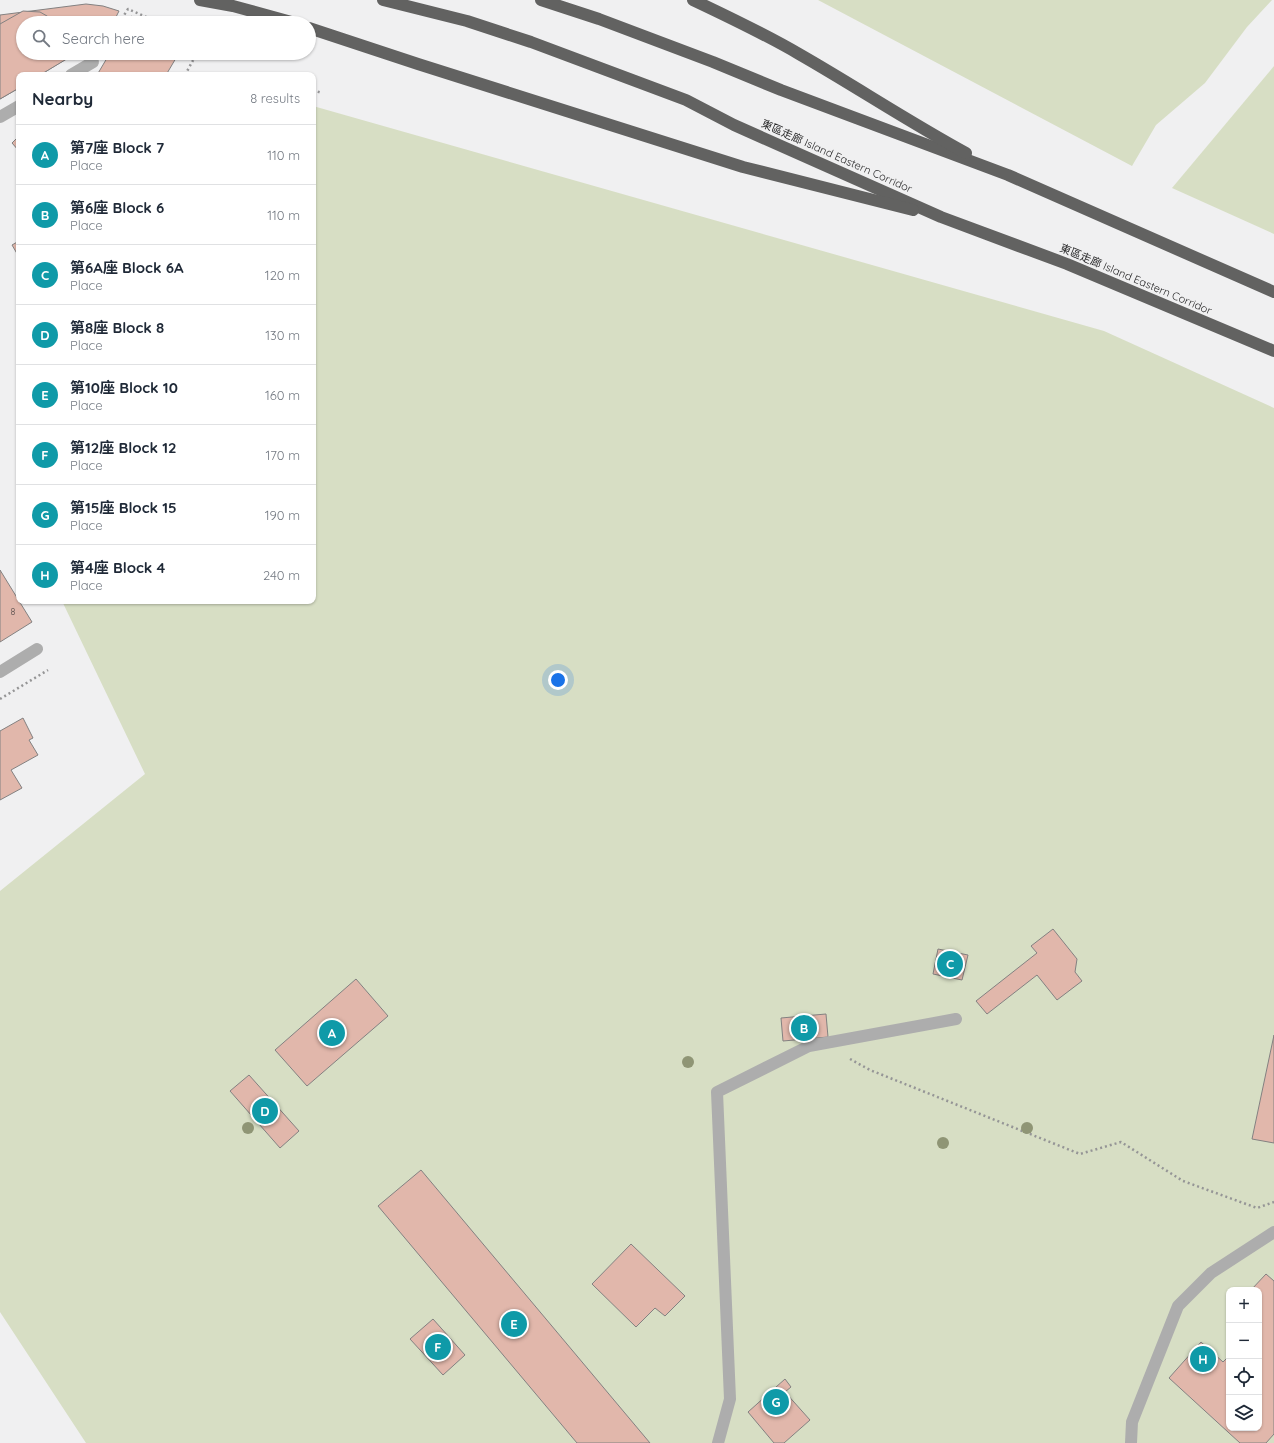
<!DOCTYPE html>
<meta charset="utf-8">
<style>
body{margin:0;font-family:Quicksand,"Noto Sans TC",sans-serif;background:#f2f2f3;color:#1f2937}
.controls{position:absolute;right:12px;bottom:12px;display:grid;overflow:hidden;border-radius:8px;box-shadow:0 1px 3px #0004}
.controls button{width:36px;height:36px;display:grid;place-items:center;padding:0;border:0;border-bottom:1px solid #e0e1e3;background:#fff;color:#1f2937;font:20px sans-serif}
.you{position:absolute;left:558px;top:680px;width:14px;height:14px;margin:-10px;border:3px solid #fff;border-radius:50%;background:#1a73e8;box-shadow:0 0 0 6px #1a73e833}
.badge{display:grid;place-items:center;width:26px;height:26px;border-radius:50%;background:#a30d4d;color:#fff;font-size:13px;font-weight:700}
.pin{position:absolute;translate:-50% -50%;border:2px solid #fff;box-shadow:0 1px 4px #0006}
.list{margin:0;padding:0;list-style:none}
h2{display:flex;justify-content:space-between;align-items:center;height:52px;margin:0;padding:0 16px;font-size:17px}
h2 small{font-size:13px;font-weight:400;color:#747a83}
.list li{display:grid;grid-template-columns:26px 1fr auto;gap:12px;align-items:center;box-sizing:border-box;height:60px;padding:0 16px;border-top:1px solid #e0e1e3}
.list b{display:block;font-size:15px;white-space:nowrap}
.list p{margin:0;font-size:13px;white-space:nowrap;color:#747a83}
.list em{font-size:13px;font-style:normal;color:#747a83}
.icon{flex:none;width:22px;height:22px;fill:none;stroke:currentColor;stroke-width:2;stroke-linecap:round;stroke-linejoin:round}
.map{position:relative;flex:none;width:1274px;height:1443px;overflow:hidden}
.search{position:absolute;background:#fff;box-shadow:0 1px 3px #0004;left:16px;top:16px;width:300px;height:44px;display:flex;align-items:center;gap:10px;box-sizing:border-box;padding:0 14px;border-radius:22px;color:#747a83;font-size:15px}
.panel{position:absolute;background:#fff;box-shadow:0 1px 3px #0004;left:16px;top:72px;width:300px;height:532px;border-radius:8px}
.map>svg:first-child{display:block}
</style>
<div class="map">
<svg width="1274" height="1443" viewBox="0 0 1274 1443">
<rect width="100%" height="100%" fill="#f0f0f1"/>
<g fill="#d7dec4" fill-rule="evenodd">
<path d="M818,0H1272L1247,27L1205,83L1156,125L1132,166Z"/>
<path d="M1274,66V234L1172,188Z"/>
<path d="M313,106L1104,331L1274,408V1443H86L0,1312V891L145,774L62,601H313ZM1229,1290H1259V1428H1229Z"/>
</g>
<g fill="#e1b7ab" stroke="#838181">
<path d="M86,4L103,6L119,11L113,23H23V53H76L40,75H19V88L0,99V15Z"/>
<path d="M23,11L40,12L47,16L56,23H23V53L75,54L40,75H19V88L0,99V24Z"/>
<path d="M131,16L143,23H127Z"/>
<path d="M110,53H179L166,75H97Z"/>
<path d="M19,136V151L12,143Z"/>
<path d="M19,241V257L12,245Z"/>
<path d="M0,570L32,622L0,642Z"/>
<path d="M23,718L33,738L29,740L38,755L11,770L22,788L0,800V731Z"/>
<path d="M1053,929L1077,959L1075,972L1082,981L1057,1000L1037,975L987,1014L976,1001L1037,953L1031,946Z"/>
<path d="M938,949L968,955L962,980L933,974Z"/>
<path d="M356,979L388,1016L307,1086L275,1050Z"/>
<path d="M826,1014L828,1037L783,1041L781,1018Z"/>
<path d="M1274,1035V1143L1252,1139Z"/>
<path d="M249,1075L299,1131L280,1148L230,1091Z"/>
<path d="M421,1170L650,1443H577L378,1206Z"/>
<path d="M631,1244L685,1296L665,1316L655,1308L636,1327L592,1284Z"/>
<path d="M1266,1274L1274,1281V1434L1266,1443H1240L1169,1378L1201,1342L1223,1362L1229,1356V1428H1259V1290H1251Z"/>
<path d="M433,1319L465,1355L443,1375L410,1339Z"/>
<path d="M785,1379L791,1387L785,1392L810,1420L784,1443H774L748,1412Z"/>
</g>
<g fill="none" stroke-linecap="round" stroke-linejoin="round">
<g stroke="#959596" stroke-width="2.5" stroke-dasharray="2 3" stroke-linecap="butt">
<path d="M119,23L128,9L160,23"/>
<path d="M185,75L197,53"/>
<path d="M313,90L322,93"/>
<path d="M0,699L48,670"/>
<path d="M850,1059L870,1070L1080,1154L1121,1142L1183,1181L1257,1208L1274,1202"/>
</g>
<g stroke="#adadad" stroke-width="12">
<path d="M718,1443L730,1399L717,1092L809,1046L956,1019"/>
<path d="M1131,1443L1132,1422L1178,1306L1211,1273L1274,1232"/>
</g>
<g stroke="#adadad" stroke-width="12">
<path d="M71,75L93,62"/>
<path d="M0,117L19,106"/>
<path d="M0,672L37,649"/>
</g>
<g stroke="#626261" stroke-width="12">
<path d="M200,0L233,6L295,23"/>
<path d="M383,0L467,21L531,42L686,100L734,125L941,217L1067,264L1274,351"/>
<path d="M541,0L599,19L713,62L781,90L1008,175L1274,292"/>
<path d="M693,0C729,17 765,34 799,54C855,86 909,122 966,153"/>
<path d="M309,28L418,64L743,167L913,210"/>
</g>
</g>
<g fill="#8f9575">
<circle cx="688" cy="1062" r="6"/>
<circle cx="248" cy="1128" r="6"/>
<circle cx="1027" cy="1128" r="6"/>
<circle cx="943" cy="1143" r="6"/>
</g>
<g text-anchor="middle" stroke-width="3" stroke-linejoin="round" paint-order="stroke">
<g font-size="9" fill="#584e4c">
<text x="13" y="615">8</text>
</g>
<g font-size="11" fill="#2b2b2c" stroke="#f0f0f1">
<text transform="translate(837 156) rotate(24)" y="4">東區走廊 Island Eastern Corridor</text>
<text transform="translate(1136 279) rotate(23)" y="4">東區走廊 Island Eastern Corridor</text>
</g>
</g>
</svg>
<div class="controls">
<button>+</button>
<button>−</button>
<button><svg class="icon" aria-label="locate" viewBox="0 0 24 24"><circle cx="12" cy="12" r="6"/><path d="M12 2v4M12 18v4M2 12h4M18 12h4"/></svg></button>
<button><svg class="icon" aria-label="layers" viewBox="0 0 24 24"><path d="M12 4l9 5-9 5-9-5zM3 14l9 5 9-5"/></svg></button>
</div>
<div class="you"></div>
<div class="pin badge" style="left:332px;top:1033px;background:#0f9aa8">A</div>
<div class="pin badge" style="left:804px;top:1028px;background:#0f9aa8">B</div>
<div class="pin badge" style="left:950px;top:964px;background:#0f9aa8">C</div>
<div class="pin badge" style="left:265px;top:1111px;background:#0f9aa8">D</div>
<div class="pin badge" style="left:514px;top:1324px;background:#0f9aa8">E</div>
<div class="pin badge" style="left:438px;top:1347px;background:#0f9aa8">F</div>
<div class="pin badge" style="left:776px;top:1402px;background:#0f9aa8">G</div>
<div class="pin badge" style="left:1203px;top:1359px;background:#0f9aa8">H</div>
<div class="search"><svg class="icon" aria-label="search" viewBox="0 0 24 24"><circle cx="10" cy="10" r="6"/><path d="M15 15l6 6"/></svg>Search here</div>
<section class="panel">
<h2>Nearby<small>8 results</small></h2>
<ul class="list">
<li><span class="badge" style="background:#0f9aa8">A</span><div><b>第7座 Block 7</b><p>Place</p></div><em>110 m</em></li>
<li><span class="badge" style="background:#0f9aa8">B</span><div><b>第6座 Block 6</b><p>Place</p></div><em>110 m</em></li>
<li><span class="badge" style="background:#0f9aa8">C</span><div><b>第6A座 Block 6A</b><p>Place</p></div><em>120 m</em></li>
<li><span class="badge" style="background:#0f9aa8">D</span><div><b>第8座 Block 8</b><p>Place</p></div><em>130 m</em></li>
<li><span class="badge" style="background:#0f9aa8">E</span><div><b>第10座 Block 10</b><p>Place</p></div><em>160 m</em></li>
<li><span class="badge" style="background:#0f9aa8">F</span><div><b>第12座 Block 12</b><p>Place</p></div><em>170 m</em></li>
<li><span class="badge" style="background:#0f9aa8">G</span><div><b>第15座 Block 15</b><p>Place</p></div><em>190 m</em></li>
<li><span class="badge" style="background:#0f9aa8">H</span><div><b>第4座 Block 4</b><p>Place</p></div><em>240 m</em></li>
</ul>
</section>
</div>
